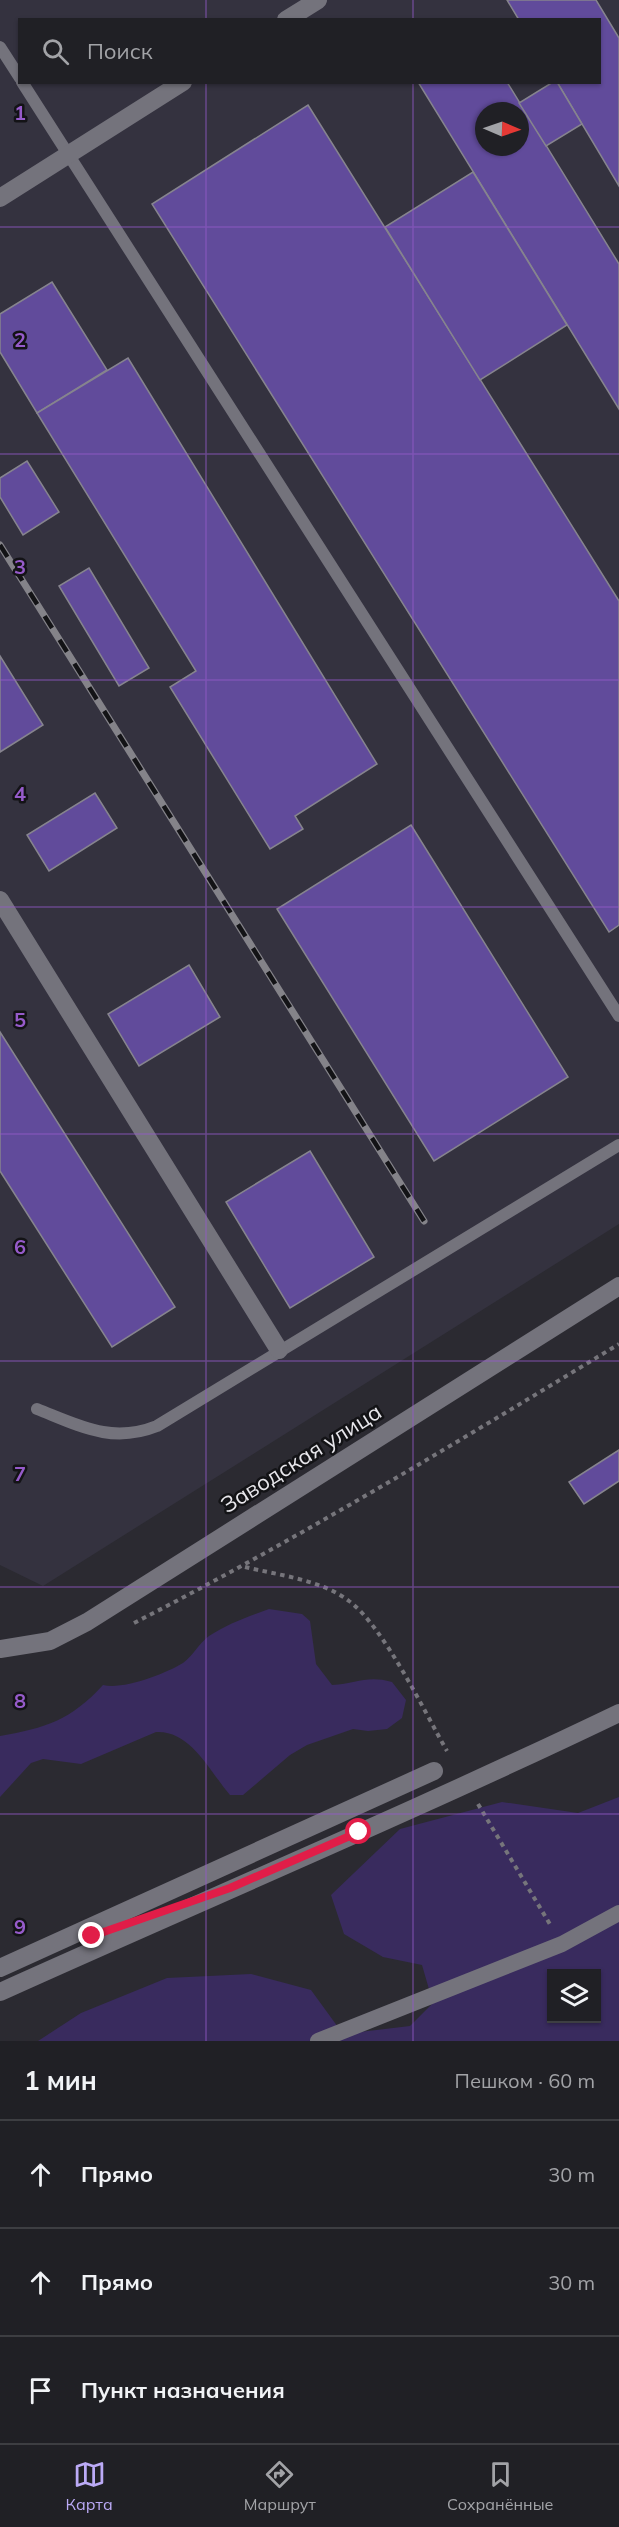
<!DOCTYPE html>
<html lang="ru">
<meta charset="utf-8">
<style>
body{margin:0;font-family:Mulish,sans-serif;background:#28282d;color:#f1f3f6}
.controls{position:absolute;right:18px;bottom:18px;display:grid;overflow:hidden;border-radius:0px;box-shadow:0 2px 4px #0004}
.controls button{width:54px;height:54px;display:grid;place-items:center;padding:0;border:0;border-bottom:2px solid #3d3e42;background:#202025;color:#f1f3f6;font:30px sans-serif}
.compass{position:absolute;left:475px;top:102px;width:54px;height:54px;border-radius:50%;background:#202025;box-shadow:0 2px 4px #0004;rotate:92deg}
.stop{position:absolute;width:18px;height:18px;margin:-14px;border:4px solid #e11d48;border-radius:50%;background:#fff}
.stop.end{background:#e11d48;border-color:#fff;box-shadow:0 2px 6px #0008}
.list{margin:0;padding:0;list-style:none}
h2{display:flex;justify-content:space-between;align-items:center;height:78px;margin:0;padding:0 24px;font-size:26px}
h2 small{font-size:20px;font-weight:400;color:#a2a3a7}
.list li{display:grid;grid-template-columns:39px 1fr auto;gap:18px;align-items:center;box-sizing:border-box;height:108px;padding:0 24px;border-top:2px solid #3d3e42}
.list b{display:block;font-size:22px;white-space:nowrap}
.list em{font-size:20px;font-style:normal;color:#a2a3a7}
.icon{flex:none;width:33px;height:33px;fill:none;stroke:currentColor;stroke-width:2;stroke-linecap:round;stroke-linejoin:round}
.map{position:relative;flex:none;width:619px;height:2041px;overflow:hidden}
.search{position:absolute;background:#202025;box-shadow:0 2px 4px #0004;left:18px;right:18px;top:18px;height:66px;display:flex;align-items:center;gap:15px;box-sizing:border-box;padding:0 21px;border-radius:0px;color:#a2a3a7;font-size:22px}
.sheet{height:402px;background:#202025}
nav{display:flex;justify-content:space-around;align-items:center;box-sizing:border-box;height:84px;border-top:2px solid #3d3e42;background:#202025;font-size:16px;color:#a2a3a7}
nav a{display:grid;justify-items:center;gap:3px}
nav .on{color:#bbaaf6}
.map>svg:first-child{display:block}
</style>
<div class="map">
<svg width="619" height="2041" viewBox="0 0 619 2041">
<rect width="100%" height="100%" fill="#2b2a31"/>
<path fill="#34323f" fill-rule="evenodd" d="M0,0H619V1224L43,1586L0,1565ZM20,20H600V82H20ZM484,111H520V147H484Z"/>
<g fill="#392b5e" fill-rule="evenodd">
<path d="M269,1609L302,1614L310,1621L316,1664L332,1685C357,1684 366,1675 392,1682L406,1700L402,1718L387,1729L368,1731L353,1729L307,1745L290,1755L243,1795H230C210,1772 191,1730 156,1732L81,1764L43,1759L31,1763L0,1797V1736C46,1728 71,1720 103,1685C123,1690 165,1674 183,1663C193,1656 199,1643 209,1636C227,1624 249,1616 269,1609Z"/>
<path d="M619,1797V2041H38L81,2013L167,1978L251,1974L311,1990L343,2034L410,2026L433,2003L422,1965L383,1957L344,1934L331,1895L400,1829L502,1802L578,1813ZM552,1974H596V2018H552Z"/>
</g>
<g fill="#614b9b" stroke="#86848e" stroke-width="1.5" fill-rule="evenodd">
<path d="M507,0H596L619,38V186L557,82H600V20H519Z"/>
<path d="M418,82H507L619,264V409ZM484,111H520V147H484Z"/>
<path d="M553,82H557L582,124L546,146L519,103Z"/>
<path d="M308,105L619,601V925L609,932L152,204Z"/>
<path d="M473,172L567,325L480,380L385,227Z"/>
<path d="M52,282L107,370L37,413L0,352V314Z"/>
<path d="M128,358L377,764L295,816L303,829L270,849L170,687L196,671L37,413Z"/>
<path d="M27,461L59,512L23,535L0,497V478Z"/>
<path d="M89,568L149,668L119,686L59,586Z"/>
<path d="M0,656L43,725L0,752Z"/>
<path d="M95,793L117,828L49,871L27,835Z"/>
<path d="M411,825L568,1077L434,1161L277,909Z"/>
<path d="M189,965L220,1017L139,1066L108,1014Z"/>
<path d="M0,1032L175,1307L112,1347L0,1171Z"/>
<path d="M310,1151L374,1257L290,1308L226,1202Z"/>
<path d="M619,1450V1481L584,1504L569,1482Z"/>
</g>
<g fill="none" stroke-linecap="round" stroke-linejoin="round">
<g stroke="#76757b" stroke-width="4" stroke-dasharray="4.5 4.5" stroke-linecap="butt">
<path d="M245,1567C278,1575 322,1580 349,1601C384,1627 424,1711 447,1751"/>
<path d="M134,1623C300,1538 459,1441 619,1344"/>
<path d="M478,1804L551,1926"/>
</g>
<g stroke="#74737c" stroke-width="12">
<path d="M0,47L20,78"/>
<path d="M22,82L619,1016"/>
<path d="M37,1409C80,1426 112,1444 157,1426L619,1145"/>
</g>
<path stroke="#74737c" stroke-width="16" d="M318,2041L562,1944L619,1913"/>
<g stroke="#74737c" stroke-width="18">
<path d="M286,20L318,0"/>
<path d="M0,198L183,82"/>
<path d="M0,900L279,1350"/>
<path d="M0,1968L434,1771"/>
<path d="M0,1992C206,1899 415,1811 619,1713"/>
</g>
<path stroke="#74737c" stroke-width="18" d="M0,1649L50,1641L87,1622L619,1286"/>
<defs>
<path id="rail" d="M0,545L424,1221"/>
</defs>
<use href="#rail" stroke="#848389" stroke-width="7"/>
<use href="#rail" stroke="#131316" stroke-width="4.5" stroke-dasharray="14" stroke-linecap="butt"/>
</g>
<g fill="none" stroke-linecap="round" stroke-linejoin="round">
<path stroke="#e11d48" stroke-width="8" d="M92,1936L230,1888L359,1832"/>
</g>
<path fill="none" stroke="#965bca" stroke-width="1.5" stroke-opacity="0.55" d="M206,0V20M413,0V20M206,82V2041M413,82V2041M0,227H619M0,454H619M0,680H619M0,907H619M0,1134H619M0,1361H619M0,1587H619M0,1814H619"/>
<g text-anchor="middle" stroke-width="5" stroke-linejoin="round" paint-order="stroke">
<g font-size="22" fill="#e8e7ec" stroke="#131316">
<text transform="translate(301 1458) rotate(-32)" y="8">Заводская улица</text>
</g>
</g>
<g font-size="20" text-anchor="middle" font-weight="bold" fill="#965bca" stroke="#131316" stroke-width="5" stroke-linejoin="round" paint-order="stroke">
<text x="20" y="120">1</text>
<text x="20" y="347">2</text>
<text x="20" y="574">3</text>
<text x="20" y="801">4</text>
<text x="20" y="1027">5</text>
<text x="20" y="1254">6</text>
<text x="20" y="1481">7</text>
<text x="20" y="1708">8</text>
<text x="20" y="1934">9</text>
</g>
</svg>
<div class="controls">
<button><svg class="icon" aria-label="layers" viewBox="0 0 24 24"><path d="M12 4l9 5-9 5-9-5zM3 14l9 5 9-5"/></svg></button>
</div>
<svg class="compass" viewBox="-18 -18 36 36"><path d="M0-13l5 13h-10z" fill="#e53935"/><path d="M0 13l5-13h-10z" fill="#a2a3a7"/></svg>
<div class="stop" style="left:359px;top:1832px"></div>
<div class="stop end" style="left:92px;top:1936px"></div>
<div class="search"><svg class="icon" aria-label="search" viewBox="0 0 24 24"><circle cx="10" cy="10" r="6"/><path d="M15 15l6 6"/></svg>Поиск</div>
</div>
<section class="sheet">
<h2>1 мин<small>Пешком · 60 m</small></h2>
<ul class="list">
<li><svg class="icon" aria-label="ahead" viewBox="0 0 24 24"><path d="M12 20V5M6 11l6-6 6 6"/></svg><div><b>Прямо</b></div><em>30 m</em></li>
<li><svg class="icon" aria-label="ahead" viewBox="0 0 24 24"><path d="M12 20V5M6 11l6-6 6 6"/></svg><div><b>Прямо</b></div><em>30 m</em></li>
<li><svg class="icon" aria-label="arrive" viewBox="0 0 24 24"><path d="M6 21V4h12l-3 4 3 4H6"/></svg><div><b>Пункт назначения</b></div></li>
</ul>
</section>
<nav>
<a class="on"><svg class="icon" aria-label="map" viewBox="0 0 24 24"><path d="M3 6l6-2 6 2 6-2v14l-6 2-6-2-6 2zM9 4v14M15 6v14"/></svg>Карта</a>
<a><svg class="icon" aria-label="directions" viewBox="0 0 24 24"><path d="M12 3l9 9-9 9-9-9zM9 14v-3h6M13 9l2 2-2 2"/></svg>Маршрут</a>
<a><svg class="icon" aria-label="saved" viewBox="0 0 24 24"><path d="M7 4h10v16l-5-4-5 4z"/></svg>Сохранённые</a>
</nav>
